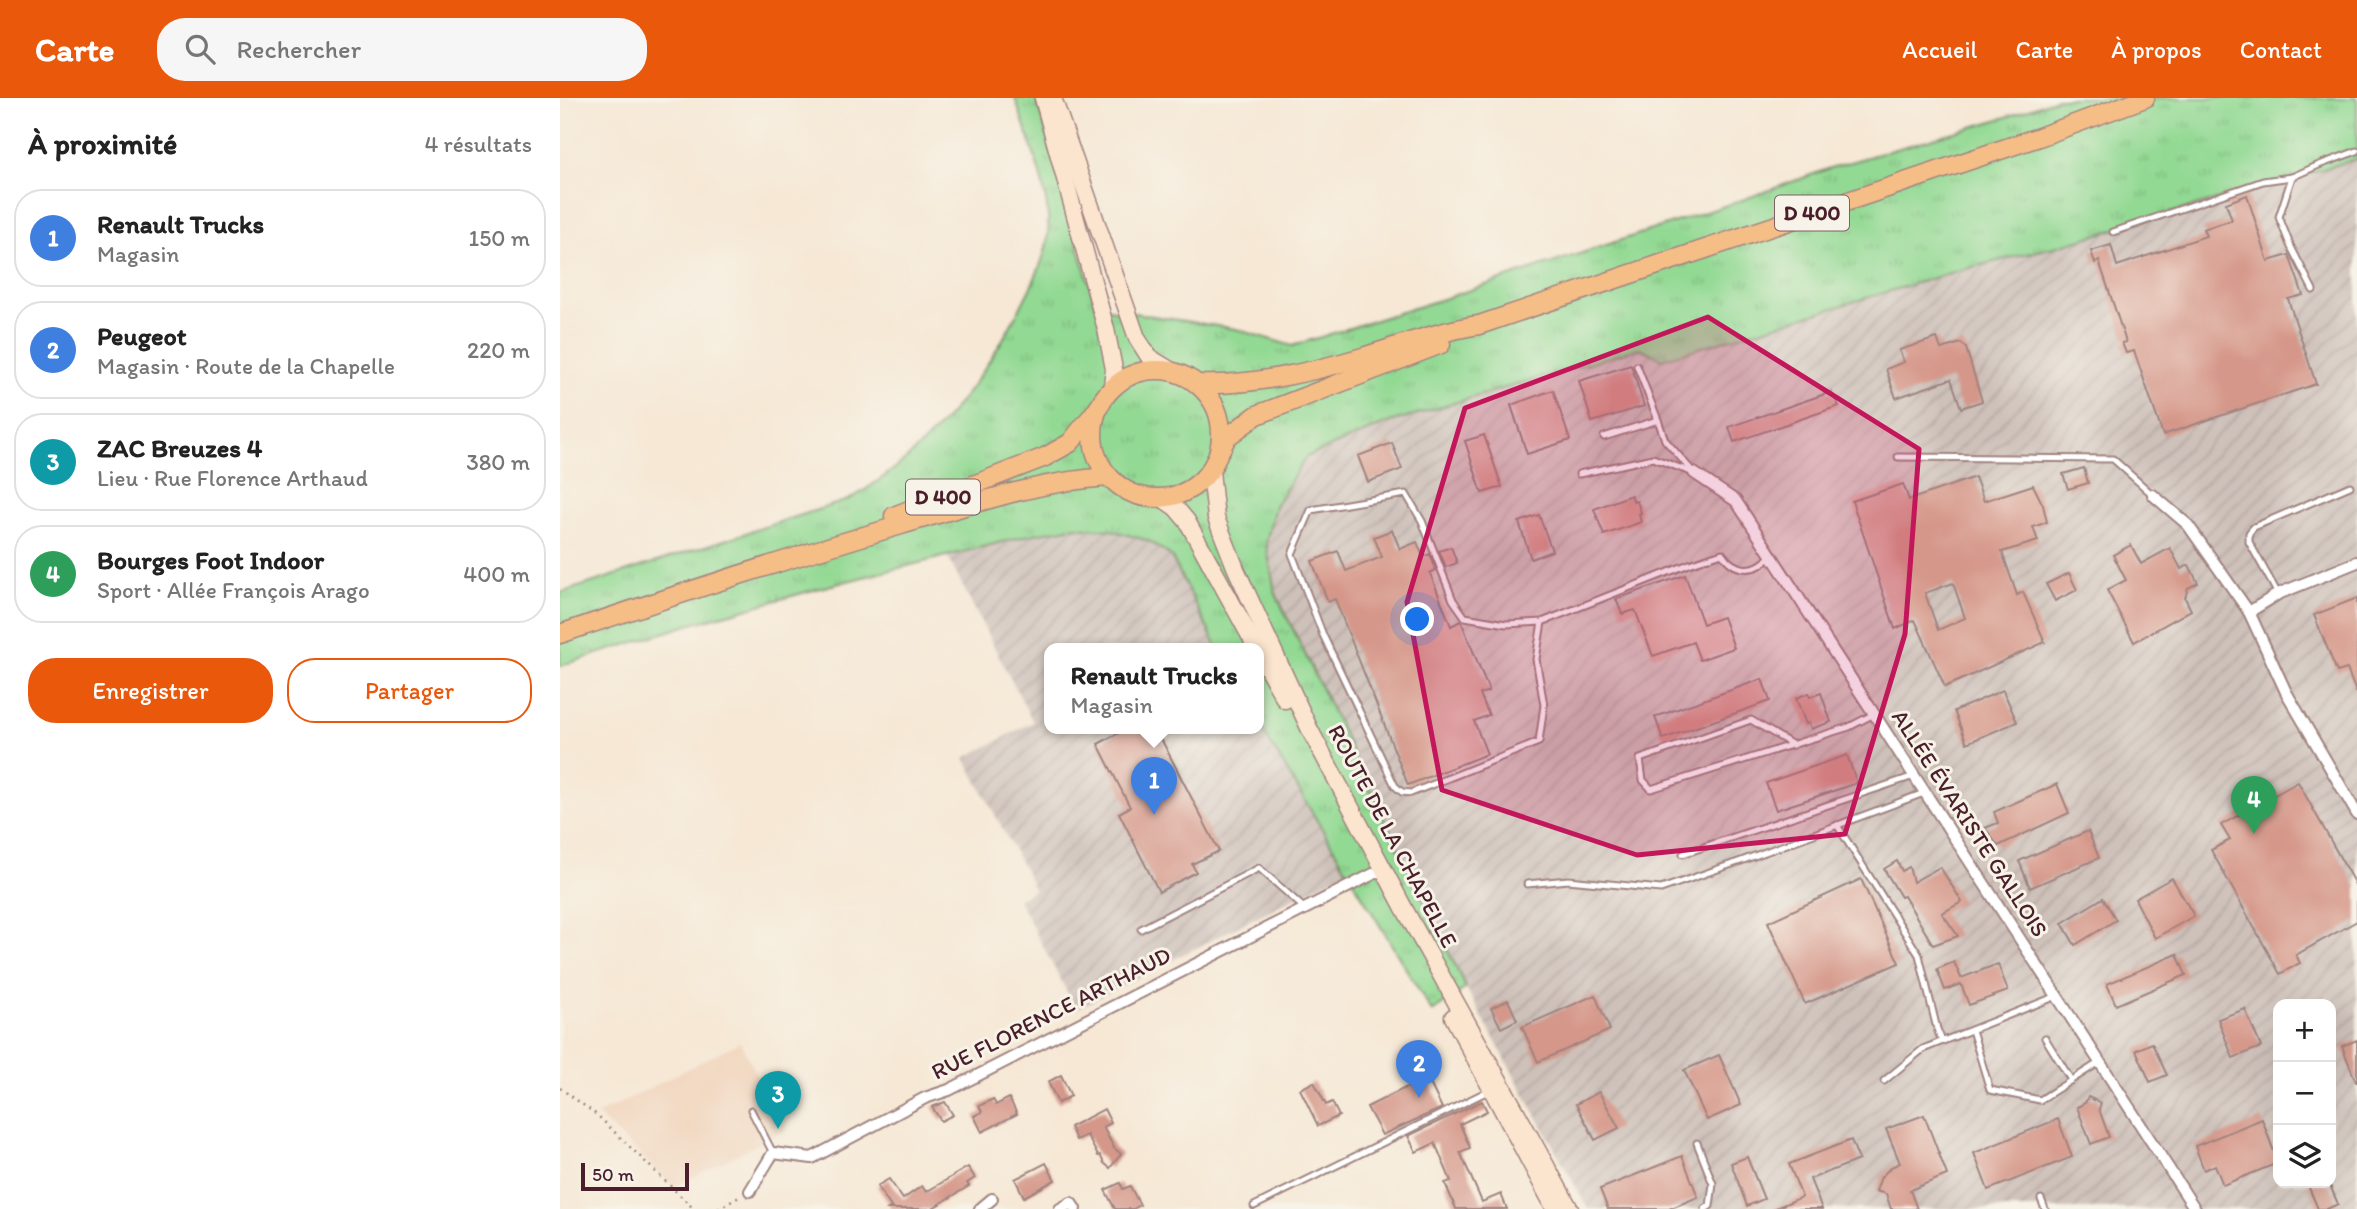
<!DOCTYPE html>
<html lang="fr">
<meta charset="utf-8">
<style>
body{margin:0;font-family:Itim,sans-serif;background:#f6f6f6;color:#222}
.controls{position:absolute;right:21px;bottom:21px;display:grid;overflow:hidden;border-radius:14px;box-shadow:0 7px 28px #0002}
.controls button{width:63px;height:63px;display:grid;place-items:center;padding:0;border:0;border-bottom:2px solid #e0e0e0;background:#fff;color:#222;font:35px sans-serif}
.scale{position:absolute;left:21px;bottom:18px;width:108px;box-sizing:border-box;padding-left:7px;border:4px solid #4a1f2b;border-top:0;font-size:19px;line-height:24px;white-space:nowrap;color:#4a1f2b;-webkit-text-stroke:5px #f7f3e8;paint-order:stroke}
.you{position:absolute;left:858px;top:522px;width:24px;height:24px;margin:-18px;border:5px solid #fff;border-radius:50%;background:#1a73e8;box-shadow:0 0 0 10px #1a73e833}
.badge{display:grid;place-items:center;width:46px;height:46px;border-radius:50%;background:#ea580c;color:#fff;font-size:23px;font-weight:700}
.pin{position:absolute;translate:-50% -58px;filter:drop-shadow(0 2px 4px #0008)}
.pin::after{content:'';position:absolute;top:37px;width:24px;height:21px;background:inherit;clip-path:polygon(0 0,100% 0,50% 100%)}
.popup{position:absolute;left:484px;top:545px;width:220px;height:91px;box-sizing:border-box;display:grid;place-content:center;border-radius:14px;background:#fff;filter:drop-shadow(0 2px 5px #0005);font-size:23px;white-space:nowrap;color:#767676}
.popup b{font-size:26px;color:#222}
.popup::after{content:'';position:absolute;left:50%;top:100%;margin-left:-14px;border:14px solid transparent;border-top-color:#fff}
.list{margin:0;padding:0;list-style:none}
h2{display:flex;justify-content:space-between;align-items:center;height:91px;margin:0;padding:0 28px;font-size:30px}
h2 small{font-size:23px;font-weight:400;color:#767676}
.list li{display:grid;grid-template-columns:46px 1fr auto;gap:21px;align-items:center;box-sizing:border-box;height:98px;margin:0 14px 14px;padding:0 14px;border:2px solid #e0e0e0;border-radius:28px}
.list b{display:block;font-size:26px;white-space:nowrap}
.list p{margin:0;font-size:23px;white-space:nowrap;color:#767676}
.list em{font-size:23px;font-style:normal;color:#767676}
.actions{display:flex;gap:14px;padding:21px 28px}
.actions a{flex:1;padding:16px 0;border:2px solid #ea580c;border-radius:28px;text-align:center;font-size:24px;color:#ea580c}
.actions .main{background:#ea580c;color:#fff}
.icon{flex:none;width:38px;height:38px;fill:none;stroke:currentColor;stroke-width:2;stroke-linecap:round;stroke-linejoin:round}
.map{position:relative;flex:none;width:1797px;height:1111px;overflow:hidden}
header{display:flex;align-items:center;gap:42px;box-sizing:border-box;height:98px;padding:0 35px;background:#ea580c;color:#fff}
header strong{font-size:33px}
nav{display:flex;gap:38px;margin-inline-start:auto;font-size:24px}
.search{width:490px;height:63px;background:#f6f6f6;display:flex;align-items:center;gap:18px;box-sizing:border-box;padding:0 24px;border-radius:28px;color:#767676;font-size:26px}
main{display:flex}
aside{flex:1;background:#fff}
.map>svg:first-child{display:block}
</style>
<header>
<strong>Carte</strong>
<div class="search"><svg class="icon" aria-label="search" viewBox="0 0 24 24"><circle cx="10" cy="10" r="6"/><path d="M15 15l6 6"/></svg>Rechercher</div>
<nav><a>Accueil</a><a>Carte</a><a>À propos</a><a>Contact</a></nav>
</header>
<main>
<aside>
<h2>À proximité<small>4 résultats</small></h2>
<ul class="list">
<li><span class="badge" style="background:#3f7fe0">1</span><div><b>Renault Trucks</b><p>Magasin</p></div><em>150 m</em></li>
<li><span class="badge" style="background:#3f7fe0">2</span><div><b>Peugeot</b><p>Magasin · Route de la Chapelle</p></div><em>220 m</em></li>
<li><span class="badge" style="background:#0f9aa8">3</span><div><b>ZAC Breuzes 4</b><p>Lieu · Rue Florence Arthaud</p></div><em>380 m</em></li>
<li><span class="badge" style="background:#2e9e5b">4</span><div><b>Bourges Foot Indoor</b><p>Sport · Allée François Arago</p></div><em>400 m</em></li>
</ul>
<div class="actions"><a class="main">Enregistrer</a><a>Partager</a></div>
</aside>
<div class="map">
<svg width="1797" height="1111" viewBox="0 0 1797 1111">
<defs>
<pattern id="industrial-furrows" width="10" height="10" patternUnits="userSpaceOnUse" patternTransform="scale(1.75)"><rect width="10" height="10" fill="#cec1ba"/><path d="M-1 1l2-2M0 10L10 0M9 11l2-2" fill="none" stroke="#b2a5a0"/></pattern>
<pattern id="grass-tufts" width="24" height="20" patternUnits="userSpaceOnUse" patternTransform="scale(1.75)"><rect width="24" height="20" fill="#92d993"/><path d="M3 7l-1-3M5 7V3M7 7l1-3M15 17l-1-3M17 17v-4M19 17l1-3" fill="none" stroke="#7fba7f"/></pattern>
</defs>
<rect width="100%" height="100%" fill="#f7f3e8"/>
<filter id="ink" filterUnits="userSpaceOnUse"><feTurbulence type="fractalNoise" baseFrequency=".0143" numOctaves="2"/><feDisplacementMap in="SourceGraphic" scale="14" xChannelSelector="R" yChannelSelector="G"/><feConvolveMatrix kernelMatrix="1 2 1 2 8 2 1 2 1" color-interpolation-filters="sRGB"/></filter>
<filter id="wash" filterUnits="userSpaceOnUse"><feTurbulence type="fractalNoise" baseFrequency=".00686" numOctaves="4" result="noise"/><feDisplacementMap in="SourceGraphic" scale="28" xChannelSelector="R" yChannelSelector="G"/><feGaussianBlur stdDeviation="1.57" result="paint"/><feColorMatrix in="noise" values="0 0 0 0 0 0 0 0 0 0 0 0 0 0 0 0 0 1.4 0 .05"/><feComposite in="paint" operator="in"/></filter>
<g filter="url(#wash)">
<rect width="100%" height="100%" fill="#f6e8d5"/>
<path fill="#f1d5bd" d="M180,944L225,1032L114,1089L37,1017Z"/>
<g fill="url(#industrial-furrows)" fill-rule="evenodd">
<path d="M1797,61V1111H1028L906,890L715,495L706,445L715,408L746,359L830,324L1080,250L1498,148ZM1718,906H1771V1085H1718Z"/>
<path d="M515,429L551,432L589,443L611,458L658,551H489V631H699V626L787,773L516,911L458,801L475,792L405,660L473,624L387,458L474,436Z"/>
</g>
<path fill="url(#grass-tufts)" stroke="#6e7c5f" stroke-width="2" d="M455,0H476L536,209L676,231L732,248L886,200L1182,102L1273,69L1447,19L1499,0H1797V61L1498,148L1397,173L1102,261L1080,250L830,324L746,359L715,408L706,445L715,494L906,890L872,914L699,626V551H658L611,458L589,443L551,432L515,429L474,436L264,489L128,527L0,568V495L288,402C363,360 418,290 458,214C469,193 482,169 487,145C495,103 468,41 455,0Z"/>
<g id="blocks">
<g fill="#d59789" fill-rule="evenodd">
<path d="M1687,97L1708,163L1729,157L1743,197L1728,201L1756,286L1603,337L1574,253L1566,255L1562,245L1566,244L1539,163L1535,165L1531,153L1551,147L1557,168L1646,138L1643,131L1672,122L1666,105Z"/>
<path d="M1377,240L1381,251L1401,245L1406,250L1422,303L1401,310L1391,281L1336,300L1326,271L1344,264L1339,252Z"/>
<path d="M1071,267L1084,308L1032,324L1019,283Z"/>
<path d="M993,292L1010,342L967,356L951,307Z"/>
<path d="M1271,294L1279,308L1174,344L1169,329Z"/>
<path d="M924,337L942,389L922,395L905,343Z"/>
<path d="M832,345L842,371L808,384L798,358Z"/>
<path d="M1524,370L1528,385L1508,391L1503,376Z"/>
<path d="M1415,379L1424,403L1473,387L1483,407L1487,424L1473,429L1478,443L1442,454L1457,497L1463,494L1485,544L1385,589L1355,522L1335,531L1292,403L1343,386L1349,402ZM1393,485L1405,520L1378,532L1365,495Z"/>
<path d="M1071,397L1074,404L1077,403L1081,415L1079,416L1081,424L1044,437L1034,411Z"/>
<path d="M979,417L992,453L971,461L959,424Z"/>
<path d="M832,432L840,451L857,444L863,459L870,456L876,472L870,475L891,528L901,523L929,593L920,596L929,617L914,623L927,656L848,687L775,501L768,504L752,463L778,453L786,473L822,459L814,439Z"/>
<path d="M1571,447L1581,466L1610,450L1621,471L1629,467L1638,485L1628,490L1625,500L1631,512L1574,544L1547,492L1566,482L1553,457Z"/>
<path d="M891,449L897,465L886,469L879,453Z"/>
<path d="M1509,475L1517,492L1495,503L1486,486Z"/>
<path d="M1125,477L1143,526L1163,519L1174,550L1140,562L1133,544L1093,558L1075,512L1062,516L1056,501Z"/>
<path d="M1797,500V594H1796L1787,571L1777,574L1754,517Z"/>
<path d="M1202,581L1210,603L1103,641L1095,619Z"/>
<path d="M1443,592L1457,624L1407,645L1394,613Z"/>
<path d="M1249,595L1250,599L1261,595L1271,624L1251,631L1249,625L1246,626L1236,600Z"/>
<path d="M566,631H596L659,753L632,766L636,774L599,794L559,715L570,709L538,646Z"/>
<path d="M1287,657L1297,685L1216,712L1206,685Z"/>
<path d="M1738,684L1797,790V823L1736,857L1740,865L1720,876L1651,752L1670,742L1661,727Z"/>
<path d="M1497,686L1509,715L1438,748L1425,730L1438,725L1434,714Z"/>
<path d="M1528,733L1539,760L1470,790L1459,763Z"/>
<path d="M1337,763L1342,773L1349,769L1353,784L1380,769L1402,804L1382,815L1398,838L1373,847L1344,798L1341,799L1324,771Z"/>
<path d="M1612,780L1634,818L1595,840L1575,801Z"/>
<path d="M1301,781L1339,865L1245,906L1208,824Z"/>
<path d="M1543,800L1556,822L1515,847L1502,825Z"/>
<path d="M1617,856L1626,877L1556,907L1547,886Z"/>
<path d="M1394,864L1401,880L1438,866L1448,893L1409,907L1401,886L1385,892L1377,871Z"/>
<path d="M1035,897L1050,932L978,964L962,929Z"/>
<path d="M948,902L957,922L941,930L931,910Z"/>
<path d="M1685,911L1701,949L1673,960L1658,921Z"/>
<path d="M1797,942V984H1796L1782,948Z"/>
<path d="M1592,945L1607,977L1590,984L1576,952Z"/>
<path d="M1159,957L1181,1007L1147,1022L1124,972Z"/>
<path d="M501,977L511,998L498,1005L488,984Z"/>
<path d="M867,979L882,1010L822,1037L807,1009Z"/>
<path d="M754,984L766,1007L772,1004L779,1018L758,1028L740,991Z"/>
<path d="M1039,994L1059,1030L1035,1042L1016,1006Z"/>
<path d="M1528,999L1541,1005L1539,1011L1549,1039L1531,1046L1517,1009L1525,1005Z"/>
<path d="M449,1000L457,1016L422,1034L414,1018L422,1014L419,1008L433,1001L436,1007Z"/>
<path d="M922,1003L927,1013L900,1026L910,1050L900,1054L922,1104L941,1096L947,1111H896L885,1085L891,1083L875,1045L856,1054L848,1038Z"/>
<path d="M385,1004L393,1017L381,1023L372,1009Z"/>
<path d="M544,1011L551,1025L543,1029L554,1050L561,1056L550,1070L544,1065L540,1057L538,1058L527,1037L516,1042L510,1029Z"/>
<path d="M1364,1017L1387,1077L1350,1092L1357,1111H1331L1326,1096L1316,1093L1321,1079L1331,1069L1340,1065L1326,1031Z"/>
<path d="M1498,1021L1512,1059L1428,1092L1414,1055Z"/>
<path d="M1702,1021L1718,1065L1663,1087L1655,1067L1644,1072L1635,1048Z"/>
<path d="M1291,1042L1299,1062L1250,1081L1262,1111H1213L1242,1099L1229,1066Z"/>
<path d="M1122,1058L1138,1099L1109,1111H1048L1040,1091Z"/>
<path d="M1187,1059L1204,1101L1187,1108L1171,1065Z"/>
<path d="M486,1065L495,1082L464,1099L455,1081Z"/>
<path d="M408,1069L415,1080L407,1085L409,1088L371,1111H328L331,1109L317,1088L329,1081L343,1101L362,1088L366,1094Z"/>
<path d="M560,1085L563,1091L570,1088L580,1107L573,1111H555L545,1092Z"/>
<path d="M1747,1085H1769L1778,1106L1767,1111H1758Z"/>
</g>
</g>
</g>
<g filter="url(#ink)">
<use href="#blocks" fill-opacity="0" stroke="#a08480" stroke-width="2"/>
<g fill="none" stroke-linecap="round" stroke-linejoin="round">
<defs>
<g id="lane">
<path d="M1553,134L1703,83L1732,79"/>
<path d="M1753,192L1730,147L1719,119L1732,79L1759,67L1797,53"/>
<path d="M1077,268L1098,322"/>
<path d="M1044,339L1098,322L1105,342L1134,375"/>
<path d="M1338,359L1553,361L1593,397"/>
<path d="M1019,376L1093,360L1131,374"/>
<path d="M1718,496L1689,444V435L1694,429L1790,388"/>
<path d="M982,524L976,561L984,607L979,644L851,695L842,694L835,688L763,537L732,456L751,412L846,396L862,423L893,502L905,519L946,526L982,524L1129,466L1162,455C1174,474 1196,476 1210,458"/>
<path d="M1233,647L1191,622L1080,661L1083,682L1091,691L1289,629L1314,616"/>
<path d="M1277,727L1359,857L1377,931L1382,943"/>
<path d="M1123,756L1354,678"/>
<path d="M967,786L1008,782L1101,791L1181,763L1364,695"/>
<path d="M581,831L699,770L744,810"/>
<path d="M1412,932L1430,992L1480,1002L1540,964"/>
<path d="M1485,940L1511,982"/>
<path d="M1324,983L1363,951L1497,898"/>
<path d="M191,1012L213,1055"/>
<path d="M1137,1045L1153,1086L1150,1108L1145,1111"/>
<path d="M1481,1101L1485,1111"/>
<path d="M694,1108L930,992"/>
</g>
<g id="street">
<path d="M1134,375L1176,403L1635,1111"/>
<path d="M1593,397L1628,427L1689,514L1726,594L1797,716"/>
<path d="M1689,514L1718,496L1797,464"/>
<path d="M190,1093L213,1055L252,1060L365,1000L389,992L823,771"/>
<path d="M420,1111L432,1101"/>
<path d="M500,1111L511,1105L515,1111"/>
</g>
<g id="secondary">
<path d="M483,0L546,231L554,271L552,289"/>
<path d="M493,0L577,240L589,259L612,273"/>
<path d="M651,373L656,420L676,471L750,632L845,812L1010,1111"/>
<path d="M603,401L616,410L627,423L697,551"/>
<path d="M699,555L725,602"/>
<path d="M893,919L995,1111"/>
</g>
<g id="primary">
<circle cx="597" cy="336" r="64"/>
<path d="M638,286C692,288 751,274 803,259C842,247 879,233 919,227L1479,39L1585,0"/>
<path d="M661,351L667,339L697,317L881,246"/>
<path d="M334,418L485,359L510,345L535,314"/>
<path d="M0,536C113,498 226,461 341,427C410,407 477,383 549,379"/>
</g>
</defs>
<use href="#lane" stroke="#a08480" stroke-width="9"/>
<use href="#street" stroke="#a08480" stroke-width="14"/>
<use href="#secondary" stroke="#a08480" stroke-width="19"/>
<use href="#primary" stroke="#a08480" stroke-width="21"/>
<g stroke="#a08480" stroke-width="2.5" stroke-dasharray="2 5" stroke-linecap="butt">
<path d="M0,990L37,1017L134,1111"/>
<path d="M158,1111L179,1099"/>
</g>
<use href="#lane" stroke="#fff" stroke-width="5"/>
<use href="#street" stroke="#fff" stroke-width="10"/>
<use href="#secondary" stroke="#fbe5cf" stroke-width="16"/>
<use href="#primary" stroke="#f6be87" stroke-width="18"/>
</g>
</g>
<path fill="#c2185b" fill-opacity="0.2" stroke="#c2185b" stroke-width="5" stroke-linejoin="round" d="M1148,219L1359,351L1345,536L1285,736L1077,757L882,692L847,504L905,310Z"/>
<g text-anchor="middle" stroke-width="6" stroke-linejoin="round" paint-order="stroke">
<g fill="#f7f3e8" stroke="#7e5f64" stroke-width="2">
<rect x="1215" y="97.5" width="74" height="35" rx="5"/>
<rect x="346" y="381.5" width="74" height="35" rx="5"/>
</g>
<g font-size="21" font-weight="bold" fill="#4a1f2b">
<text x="1252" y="122">D 400</text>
<text x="383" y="406">D 400</text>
</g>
<g font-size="23" fill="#4a1f2b" stroke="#f7f3e8">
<text transform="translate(1410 725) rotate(57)" y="8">ALLÉE ÉVARISTE GALLOIS</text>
<text transform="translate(833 738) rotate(62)" y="8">ROUTE DE LA CHAPELLE</text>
<text transform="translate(491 915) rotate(-27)" y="8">RUE FLORENCE ARTHAUD</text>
</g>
</g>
</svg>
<div class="controls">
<button>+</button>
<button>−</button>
<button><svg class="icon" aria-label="layers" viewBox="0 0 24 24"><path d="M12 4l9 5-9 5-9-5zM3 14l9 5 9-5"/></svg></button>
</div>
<div class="scale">50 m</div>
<div class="you"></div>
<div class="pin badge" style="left:594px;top:717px;background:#3f7fe0">1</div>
<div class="popup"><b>Renault Trucks</b>Magasin</div>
<div class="pin badge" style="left:859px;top:1000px;background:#3f7fe0">2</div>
<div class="pin badge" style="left:218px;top:1031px;background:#0f9aa8">3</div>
<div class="pin badge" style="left:1694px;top:736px;background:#2e9e5b">4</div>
</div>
</main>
